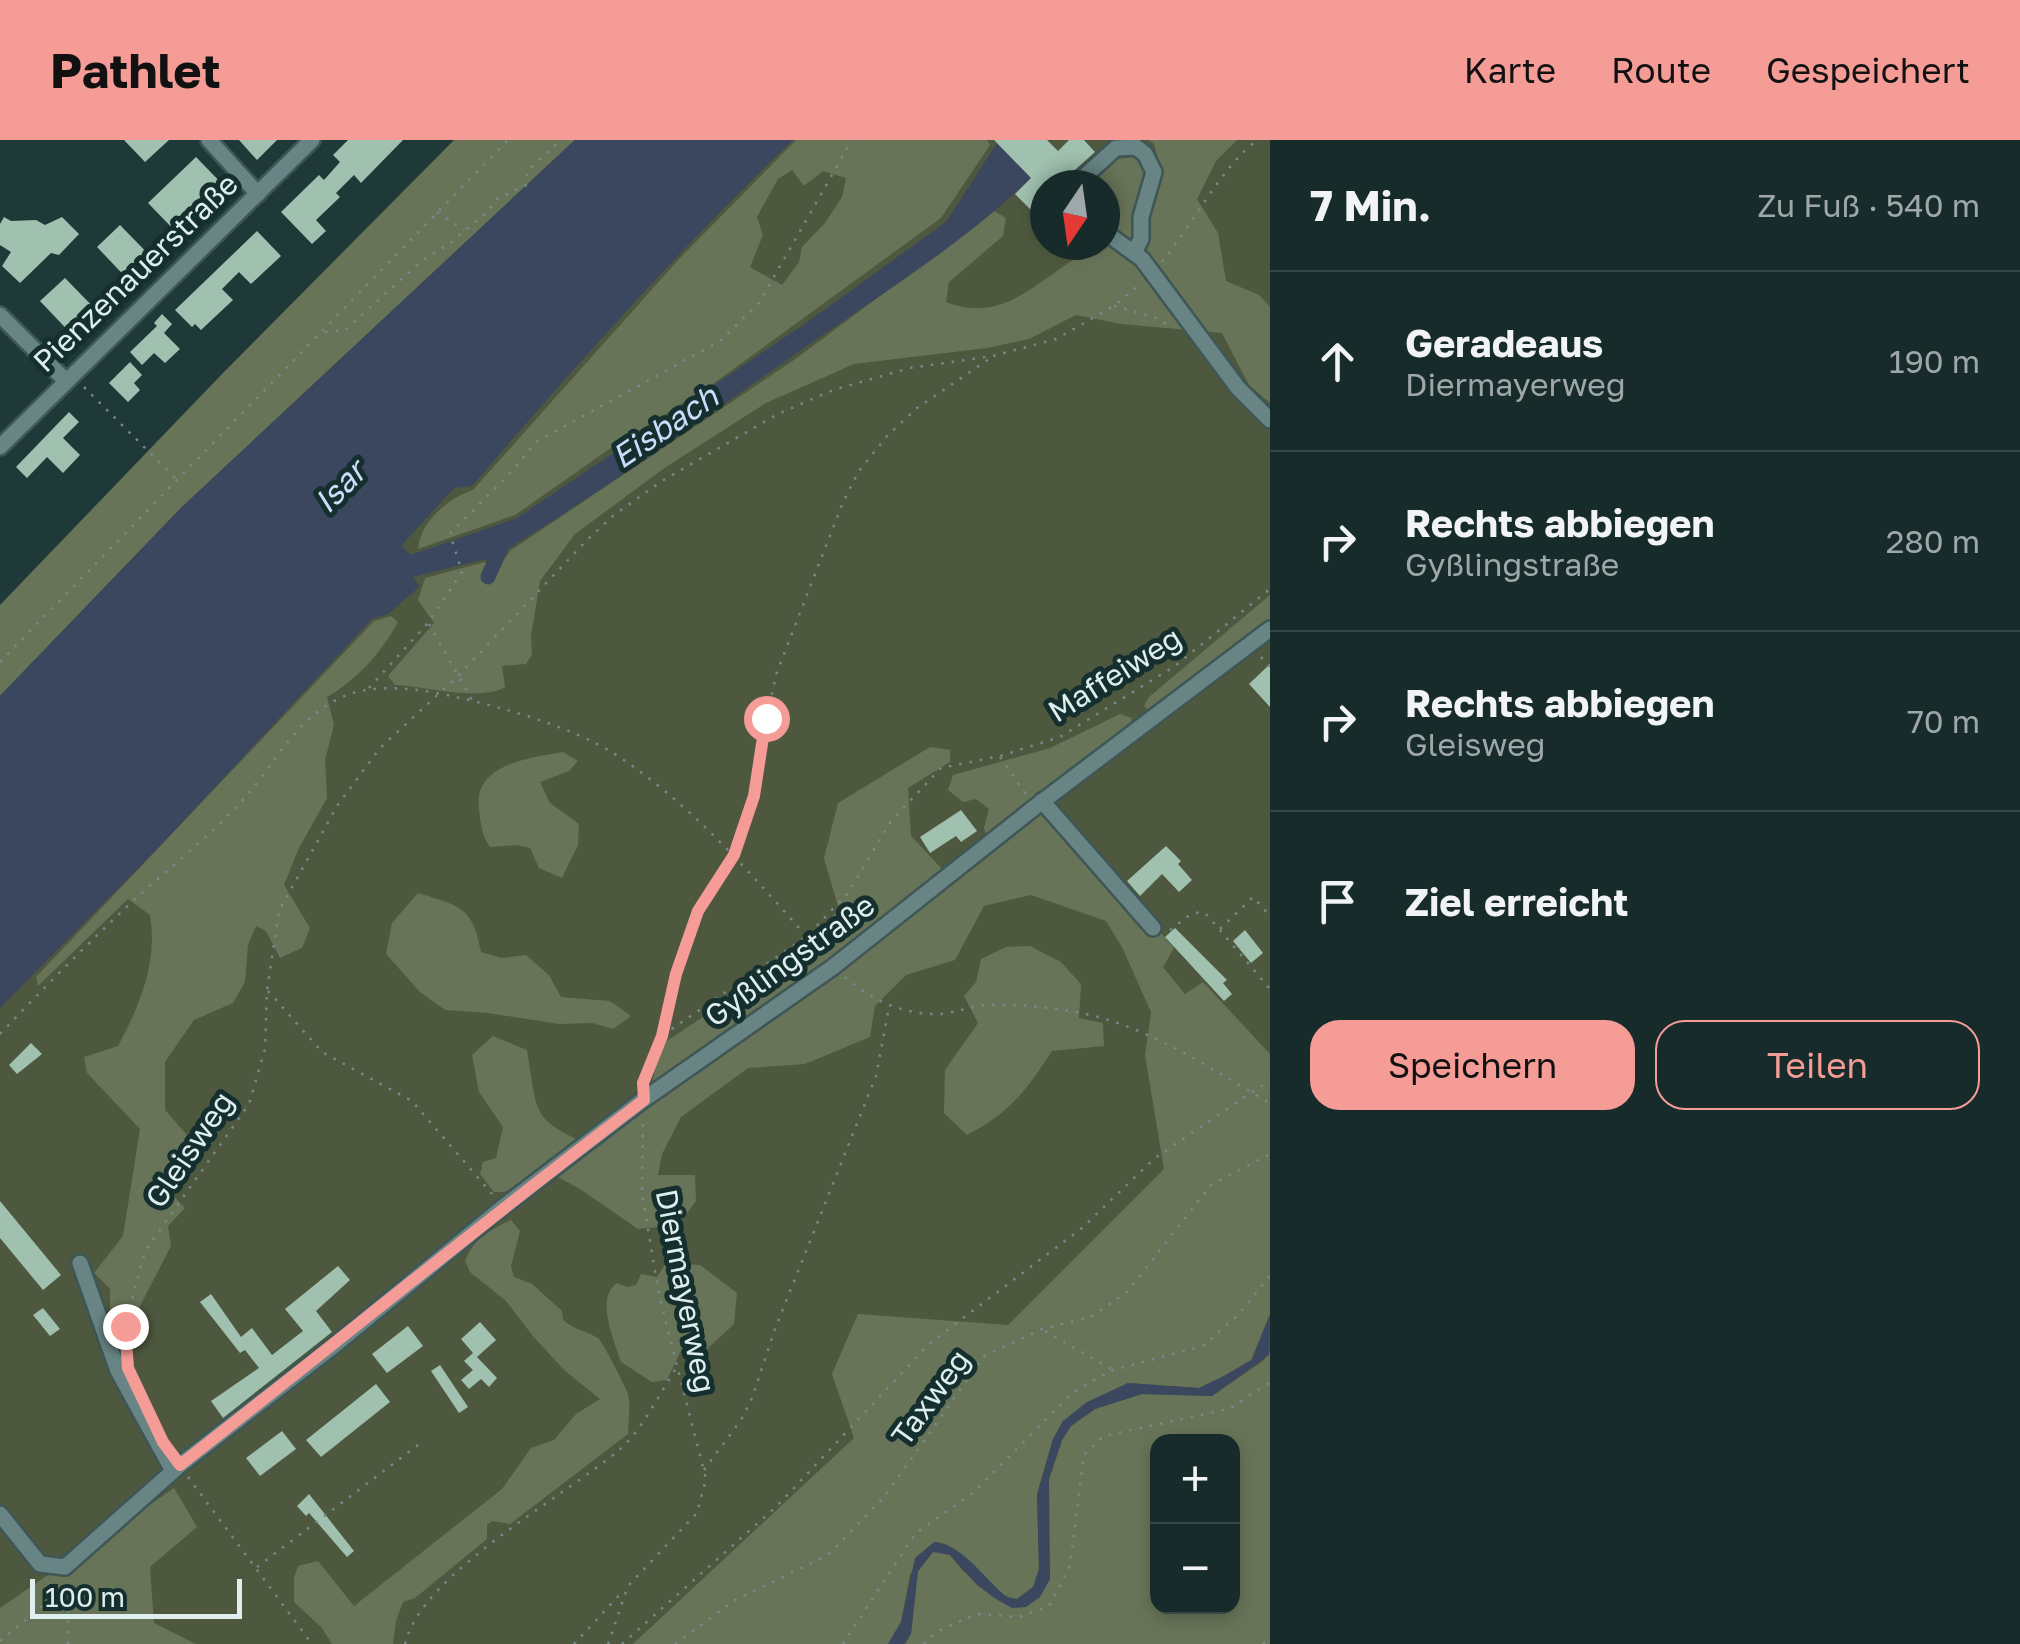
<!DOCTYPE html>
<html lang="de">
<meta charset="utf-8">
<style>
body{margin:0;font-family:"Golos Text",sans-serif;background:#203333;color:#f1f3f6}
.controls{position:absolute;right:30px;bottom:30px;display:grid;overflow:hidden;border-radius:20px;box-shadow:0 5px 15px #0003}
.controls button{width:90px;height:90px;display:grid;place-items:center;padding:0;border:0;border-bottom:2px solid #364747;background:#172b2b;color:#f1f3f6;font:50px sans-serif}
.compass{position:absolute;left:1030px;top:30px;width:90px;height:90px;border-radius:50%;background:#172b2b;box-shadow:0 5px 15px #0003;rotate:193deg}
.scale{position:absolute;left:30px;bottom:25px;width:212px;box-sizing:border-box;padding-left:10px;border:5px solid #dfeeee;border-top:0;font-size:28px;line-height:35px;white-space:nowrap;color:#dfeeee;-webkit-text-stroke:8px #152f2f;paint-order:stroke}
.stop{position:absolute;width:30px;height:30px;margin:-22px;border:8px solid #f59c96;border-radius:50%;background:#fff}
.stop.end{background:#f59c96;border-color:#fff;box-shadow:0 2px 10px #0008}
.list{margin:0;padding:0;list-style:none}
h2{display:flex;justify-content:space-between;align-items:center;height:130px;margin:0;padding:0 40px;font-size:42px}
h2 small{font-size:32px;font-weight:400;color:#9ea7a9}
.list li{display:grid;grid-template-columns:65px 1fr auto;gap:30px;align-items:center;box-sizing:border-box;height:180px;padding:0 40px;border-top:2px solid #364747}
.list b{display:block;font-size:38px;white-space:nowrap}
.list p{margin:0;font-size:32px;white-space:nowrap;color:#9ea7a9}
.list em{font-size:32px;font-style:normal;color:#9ea7a9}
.actions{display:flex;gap:20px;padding:30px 40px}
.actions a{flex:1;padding:22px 0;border:2px solid #f59c96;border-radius:30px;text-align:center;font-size:35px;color:#f59c96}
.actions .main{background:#f59c96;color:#111}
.icon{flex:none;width:55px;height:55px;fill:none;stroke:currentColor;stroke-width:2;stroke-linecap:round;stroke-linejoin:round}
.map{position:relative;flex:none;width:1270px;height:1504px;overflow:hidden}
header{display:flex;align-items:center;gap:60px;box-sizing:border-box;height:140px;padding:0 50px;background:#f59c96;color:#111}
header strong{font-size:48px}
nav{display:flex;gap:55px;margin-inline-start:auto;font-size:35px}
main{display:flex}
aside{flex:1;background:#172b2b}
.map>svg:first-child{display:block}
</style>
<header>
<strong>Pathlet</strong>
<nav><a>Karte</a><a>Route</a><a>Gespeichert</a></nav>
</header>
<main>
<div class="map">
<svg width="1270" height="1504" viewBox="0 0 1270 1504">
<rect width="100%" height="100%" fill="#1f3939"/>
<path fill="#4d583e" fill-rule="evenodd" d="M779,0H1270V1504H0V849L396,402ZM1045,45H1105V105H1045ZM1158,1302H1232V1466H1158Z"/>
<g fill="#687458" fill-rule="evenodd">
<path d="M454,0H575L181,368L0,556V465L222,234Z"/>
<path d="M796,0H987L990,5L941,78L706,249L618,303L515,375L418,409C420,382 448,358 473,350L679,119ZM792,30L804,46L823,31L846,38L842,57L825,83L802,107L799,122L782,145L750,127L763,95L757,77L778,39Z"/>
<path d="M1149,0H1237L1216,21L1197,59L1218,93L1226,141L1259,155L1270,167V263L1249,245L1222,193L1121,184L1076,175L1029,199L987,208L854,224L766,263L666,327L575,394L540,441L531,496L532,515L526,524L502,526L505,547C481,562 424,546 395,545L388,536L434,483L418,460L425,438L485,422L499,427L510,411L794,220L994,71L1006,78L1003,96L949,142L946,162C1000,183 1032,146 1076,118L1072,105H1105V45H1090L1115,19L1135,17L1147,32L1160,27L1154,4Z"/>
<path d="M1270,455V480L1150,571L1144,566L1149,557Z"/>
<path d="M391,476L398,482C381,513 358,539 327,557L334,585L325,620L327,658L299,708L284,745L310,788L302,808L280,818L266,791L256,786L248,805L245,842L233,863L194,880L165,922V970L187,995L170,1052L185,1068L168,1086L171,1106L138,1170L130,1212L117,1211L110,1197V1149L94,1133L123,1096L140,989L87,933L84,917L118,906C140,865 158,822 150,775L128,759L38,846L36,837L374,481Z"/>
<path d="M1120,574L1132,578L1130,588L1045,649L1053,668L1174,808L1163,827L1185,854L1203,842L1270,914V1174L1251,1220L1224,1236L1199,1248L1128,1243L1063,1281L1053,1299L1037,1354L1039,1429L1033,1447L1017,1459C982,1454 970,1405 934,1402L910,1434L901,1482L888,1504H633L854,1298L832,1234L858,1174L1008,1185L1164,1029L1145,915L1151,872L1122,807L1106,781L1031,755L984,766L955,820L906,835L875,866L870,897L805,924L748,928L681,977L662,1014L658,1035H695L696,1061L678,1085L638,1089L580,1049L543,1029L505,1052H494L480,1034L483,1022L496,1018L503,987L479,952L472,915L493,896L527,910C538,978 531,979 596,1008L648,966L656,922L667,901L773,830L839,770L824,718L838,663L930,607L950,610V622L908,648L911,696L942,729L959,739L991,711L984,688L989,669L976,659L963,662L948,650L953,635L1050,608Z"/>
<path d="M563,612L578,621L569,631L540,642L550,663L579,684L578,705L562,738L539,728L530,708L517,705L490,707C481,694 481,684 479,669C473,624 529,618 563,612Z"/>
<path d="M418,753C459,766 473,766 481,812L501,818L526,815L549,835L561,857L610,861L631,876L613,889L592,883L559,884L488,873L445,870L420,852L386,814L392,783Z"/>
<path d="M1030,806L1061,822L1081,844L1079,878L1103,883L1104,906L1052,911C1027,950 1009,973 967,995L944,973L945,930L978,883L964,856L976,842L981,819L1006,807Z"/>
<path d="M511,1080L520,1091L511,1126L514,1137L532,1144L562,1171L563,1180C574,1190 587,1191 598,1198C602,1201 626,1247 628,1254C631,1265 628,1282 628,1294L510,1384L492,1381L487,1385V1399L415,1458L403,1462L396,1481L393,1504H332L322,1488L294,1462V1437L298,1426L318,1421L354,1466L502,1349L531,1308L554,1300L576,1274L600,1259L565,1231L532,1195L506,1161L470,1132L465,1121C474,1098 490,1090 511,1080Z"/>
<path d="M666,1123L700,1125L737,1153L734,1184L706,1210L683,1206L667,1240L652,1242L621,1222C614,1200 595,1158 617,1143L627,1147L636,1145L641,1134L657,1137Z"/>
<path d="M1270,1212V1504H905L911,1494L918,1431L933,1412L941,1411L950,1415L963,1431L1012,1468L1040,1457L1049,1380V1339L1062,1300L1071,1286L1095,1269L1142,1254L1212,1256L1263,1221ZM1158,1302H1232V1466H1158Z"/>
<path d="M174,1348L197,1387L150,1427L154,1483L196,1504H0V1468Z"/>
</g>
<g fill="#3b475f">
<path d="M575,0H793C679,109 575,226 472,346L454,348L401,406L411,415L517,378L806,183L946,82L997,3L1031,38C965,102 886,151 811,203C711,273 612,345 508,409L499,423L486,419L413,437L419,447L388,474L372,479L159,707L0,868V556L181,368Z"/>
<path d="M1270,1174L1269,1215L1212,1256L1142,1254L1095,1269L1071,1286L1062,1300L1049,1339L1050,1439L1040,1457L1026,1467L1012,1468L996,1459L977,1445L950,1415L933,1412L918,1431L911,1494L904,1504H888L901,1482L915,1418L934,1402C963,1404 985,1440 1008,1458L1017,1459L1033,1447L1039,1429L1037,1355L1053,1299L1063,1281L1087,1262L1128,1243L1199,1248L1224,1236L1252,1220Z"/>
</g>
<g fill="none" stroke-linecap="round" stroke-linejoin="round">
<path stroke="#3b475f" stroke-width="15" d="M488,437L502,405"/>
</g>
<g fill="#a0c1af">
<path d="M124,0H169L145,22Z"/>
<path d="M239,0H277L257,20Z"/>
<path d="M348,0H403L361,43L354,35L336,53L340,57L316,80L326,91L312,104L281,72L319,35L324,40L340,22L333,15Z"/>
<path d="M994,0H1047L1058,11L1069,0H1084L1095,12L1067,37L1064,45H1045V68L1037,76L1015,54L1031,38Z"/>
<path d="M196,17L229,51L181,97L148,63Z"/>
<path d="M4,77L11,81L36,80L45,85L62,77L79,94L59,115L51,113L20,143L2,126L11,112L0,105V84Z"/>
<path d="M120,85L159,125L135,147L97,107Z"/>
<path d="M257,91L281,116L251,144L239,132L222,149L233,160L201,190L195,184L192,187L175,170Z"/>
<path d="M65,138L102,176L77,200L40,161Z"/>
<path d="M162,174L172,184L164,193L180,209L165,223L154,213L142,225L130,212L157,186L154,183Z"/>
<path d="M130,222L142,235L134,243L140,250L128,262L109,243Z"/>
<path d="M69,272L79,282L63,298L80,315L63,333L47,317L27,338L16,327Z"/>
<path d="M1270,524V567L1249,544Z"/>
<path d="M961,670L977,691L961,702L956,696L930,713L920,697Z"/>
<path d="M1166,706L1181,721L1178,724L1192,740L1179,752L1162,734L1140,756L1127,741Z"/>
<path d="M1175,788L1227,840L1223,843L1232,854L1224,861L1165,797Z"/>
<path d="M1245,790L1263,813L1251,823L1233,801Z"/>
<path d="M31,903L42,914L17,934L9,925Z"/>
<path d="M0,1061L61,1135L43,1150L0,1098Z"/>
<path d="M338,1126L350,1140L316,1171L332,1192L223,1278L211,1261L259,1228L245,1210L240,1213L200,1162L211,1154L241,1197L252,1188L272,1215L303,1191L285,1169Z"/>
<path d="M43,1168L60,1189L50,1196L33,1175Z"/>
<path d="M480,1182L496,1200L477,1217L497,1238L489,1247L481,1239L469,1249L461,1240L473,1230L464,1221L473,1213L461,1199Z"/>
<path d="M408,1186L423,1206L387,1233L372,1214Z"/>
<path d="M440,1225L468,1267L459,1273L431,1231Z"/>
<path d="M376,1244L390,1262L321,1317L306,1300Z"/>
<path d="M282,1291L296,1309L260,1336L246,1318Z"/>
<path d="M309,1354L354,1411L347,1417L309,1373L306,1376L297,1366Z"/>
</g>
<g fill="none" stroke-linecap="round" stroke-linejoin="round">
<defs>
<g id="minor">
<path d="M209,0L258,54"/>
<path d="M1075,45L1116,8L1136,7L1145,14L1154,32L1141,77V99L1134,113"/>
<path d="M1105,92L1142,119L1238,248L1270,280"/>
<path d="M0,175L65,240"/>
<path d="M0,307L312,0"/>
<path d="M1042,661L1153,788"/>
<path d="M80,1123L118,1231L173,1331"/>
<path d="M0,1374L40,1424L65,1427L180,1325L336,1204L503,1067L643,960L833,827L1035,667L1270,489"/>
</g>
</defs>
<use href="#minor" stroke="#3e5656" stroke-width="20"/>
<g stroke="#758b8b" stroke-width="2.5" stroke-dasharray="2.5 8" stroke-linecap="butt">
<path d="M437,72L464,90"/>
<path d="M1162,122C1192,85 1221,28 1257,0"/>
<path d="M1114,166L1154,177L1172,187"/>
<path d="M325,192L345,190L424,119L449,104L487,72L497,59L526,45L528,30L561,0"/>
<path d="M84,247L177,340"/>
<path d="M429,484L472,560"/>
<path d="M1261,517L1270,527"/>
<path d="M0,522L508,0"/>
<path d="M369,548L428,483L462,432L450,394L513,330L536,302L720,201L759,163L852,0"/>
<path d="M1000,617L1027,656"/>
<path d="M1220,789L1253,757L1270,776"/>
<path d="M1170,790L1191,774L1201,772L1207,775L1270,849"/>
<path d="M845,837C873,861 903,875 941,874C956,873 971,866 986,865C1010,864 1039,866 1063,870C1140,880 1204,925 1270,963"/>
<path d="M268,851L322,912L412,961L492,1054"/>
<path d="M0,894C44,848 88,803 134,760C169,728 208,698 240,663C273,628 293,581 338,559C374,541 419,549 456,557C505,568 571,587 613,613C696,666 760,745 825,817"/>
<path d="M663,895L806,797L848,753L891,681L941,628L1000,616L1060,597L1175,526L1270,449"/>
<path d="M644,940L662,896L676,834L698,771L733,715L754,657L766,579L777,532L843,362L859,331L887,296L917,268L992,217"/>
<path d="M1045,1191L1111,1229"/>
<path d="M127,1210L125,1186L145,1111L249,964L265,909L267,850L279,771L337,666L380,608L458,536L588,399L614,375L662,341L776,275L833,250L910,228L993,216L1056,199L1114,166L1142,142"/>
<path d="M704,1330L741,1280L752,1258L775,1189L876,936L889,867"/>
<path d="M188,1337L312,1504"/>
<path d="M257,1427L418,1305"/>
<path d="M0,1501L69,1444"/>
<path d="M68,1504L69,1446"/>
<path d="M405,1504C421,1434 564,1357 619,1310C640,1293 661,1252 676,1228"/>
<path d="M574,1504L624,1450"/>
<path d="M608,1504L628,1446L697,1373L706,1339L659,1155L642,1053L643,978"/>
<path d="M622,1504L777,1366L929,1204L1082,1088L1155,1018L1270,940"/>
<path d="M675,1504L735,1460L828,1415L885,1356L984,1216L1042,1189L1091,1177L1127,1152L1211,1045L1270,1014"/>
<path d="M843,1504L915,1394L974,1352L1073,1252L1113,1230L1203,1206L1238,1175L1270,1136"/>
<path d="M924,1504L936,1492L976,1474L1019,1477L1049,1466L1070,1426L1084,1315L1103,1296L1229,1269L1270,1242"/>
<path d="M1263,1504L1270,1498"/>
</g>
<use href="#minor" stroke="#688484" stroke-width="15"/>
</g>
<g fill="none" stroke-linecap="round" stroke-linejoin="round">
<path stroke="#f59c96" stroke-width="12" d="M125,1186L128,1228L163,1302L180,1325C335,1204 487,1079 644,960L643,943L662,896L676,834L698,771L734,715L754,656L766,578"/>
</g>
<g text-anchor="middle" stroke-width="10" stroke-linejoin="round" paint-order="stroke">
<g font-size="30" fill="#dfeeee" stroke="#152f2f">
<text transform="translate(136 133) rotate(-44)" y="10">Pienzenauerstraße</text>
<text transform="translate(1115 535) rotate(-32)" y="10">Maffeiweg</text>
<text transform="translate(790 821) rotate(-36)" y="10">Gyßlingstraße</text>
<text transform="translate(190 1010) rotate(-56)" y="10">Gleisweg</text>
<text transform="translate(685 1151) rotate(79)" y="10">Diermayerweg</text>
<text transform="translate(931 1258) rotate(-54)" y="10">Taxweg</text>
</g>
<g font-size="32" font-style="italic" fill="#ccdbf9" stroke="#152f2f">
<text transform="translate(665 287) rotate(-34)" y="11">Eisbach</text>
<text transform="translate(340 347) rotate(-46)" y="11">Isar</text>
</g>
</g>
</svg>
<div class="controls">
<button>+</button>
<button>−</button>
</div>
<svg class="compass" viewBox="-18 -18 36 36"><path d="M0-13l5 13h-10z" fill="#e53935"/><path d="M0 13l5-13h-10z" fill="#9ea7a9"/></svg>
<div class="scale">100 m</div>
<div class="stop" style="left:766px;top:578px"></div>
<div class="stop end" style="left:125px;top:1186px"></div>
</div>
<aside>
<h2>7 Min.<small>Zu Fuß · 540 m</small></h2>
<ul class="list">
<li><svg class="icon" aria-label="ahead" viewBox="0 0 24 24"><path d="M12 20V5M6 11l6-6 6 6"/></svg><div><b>Geradeaus</b><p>Diermayerweg</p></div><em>190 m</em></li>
<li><svg class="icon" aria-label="right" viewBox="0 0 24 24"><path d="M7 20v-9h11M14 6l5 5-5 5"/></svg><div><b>Rechts abbiegen</b><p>Gyßlingstraße</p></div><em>280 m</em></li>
<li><svg class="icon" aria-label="right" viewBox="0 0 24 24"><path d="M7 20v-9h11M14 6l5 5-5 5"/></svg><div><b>Rechts abbiegen</b><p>Gleisweg</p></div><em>70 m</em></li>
<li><svg class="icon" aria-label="arrive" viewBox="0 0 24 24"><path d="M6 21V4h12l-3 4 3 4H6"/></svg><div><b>Ziel erreicht</b></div></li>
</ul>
<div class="actions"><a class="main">Speichern</a><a>Teilen</a></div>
</aside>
</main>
